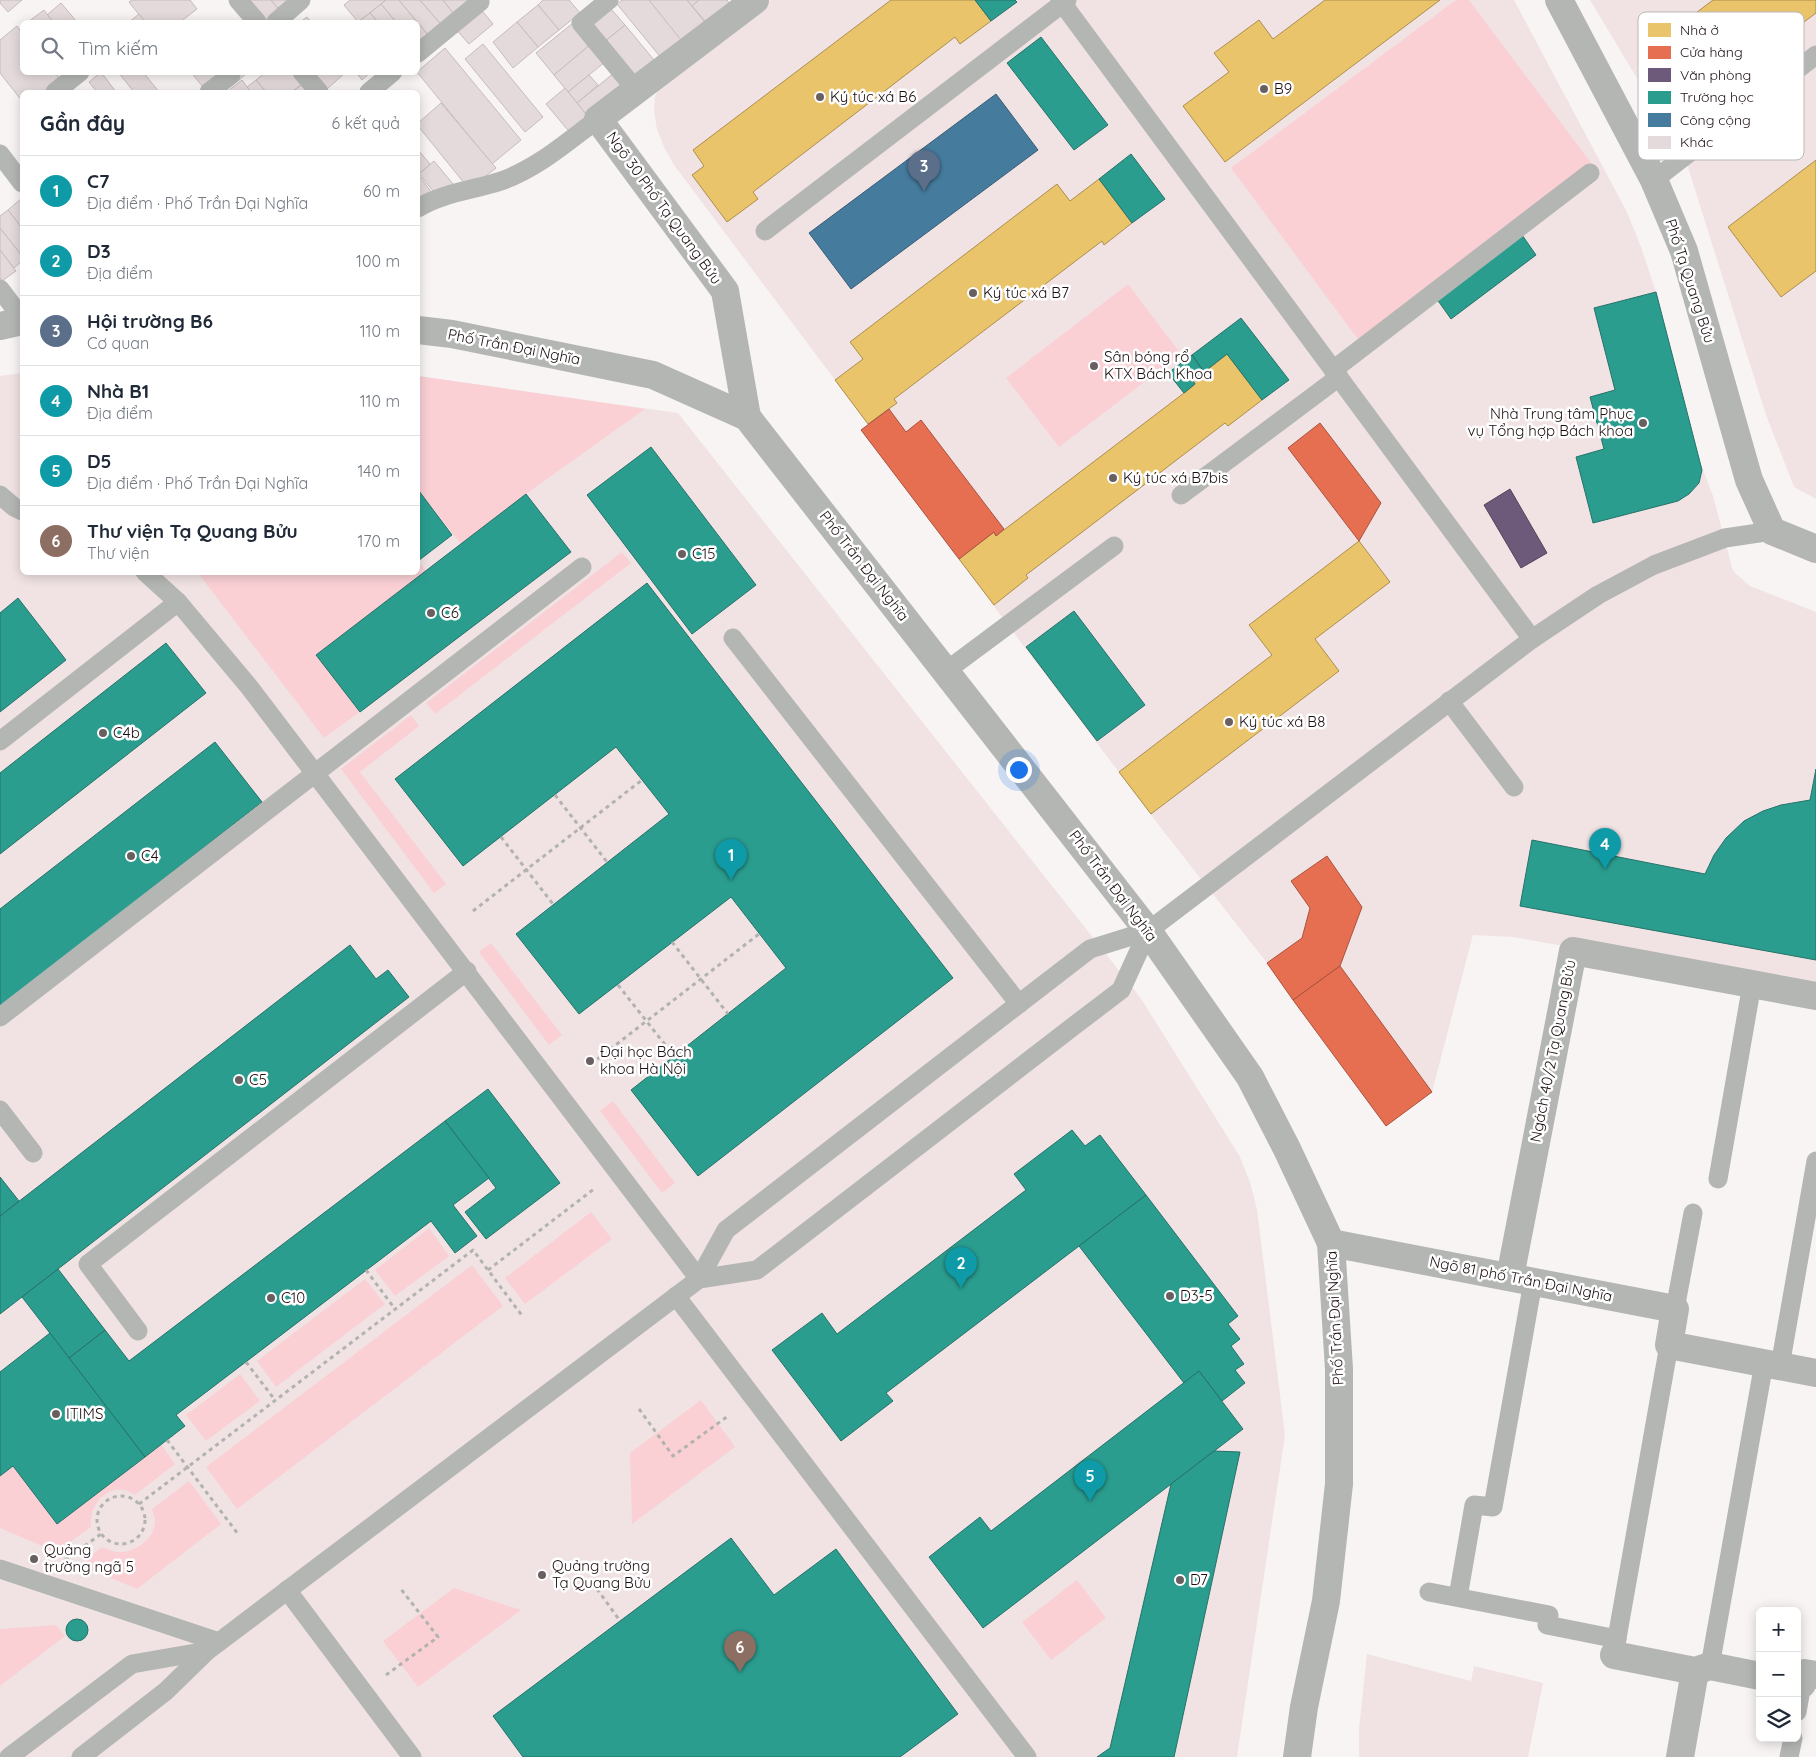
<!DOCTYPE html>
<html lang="vi">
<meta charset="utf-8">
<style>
body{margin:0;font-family:Quicksand,sans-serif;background:#f6f6f7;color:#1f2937}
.controls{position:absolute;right:15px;bottom:15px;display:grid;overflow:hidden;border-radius:8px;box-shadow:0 2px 12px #0003}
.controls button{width:45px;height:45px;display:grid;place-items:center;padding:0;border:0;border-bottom:1px solid #e0e1e3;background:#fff;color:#1f2937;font:25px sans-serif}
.you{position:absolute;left:1018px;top:769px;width:18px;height:18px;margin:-12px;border:4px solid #fff;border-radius:50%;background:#1a73e8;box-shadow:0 0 0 8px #1a73e833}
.badge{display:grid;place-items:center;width:32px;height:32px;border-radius:50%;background:#7c3aed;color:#fff;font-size:16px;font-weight:700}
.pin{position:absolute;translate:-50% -41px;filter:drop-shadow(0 1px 2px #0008)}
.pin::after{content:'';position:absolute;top:26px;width:18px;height:15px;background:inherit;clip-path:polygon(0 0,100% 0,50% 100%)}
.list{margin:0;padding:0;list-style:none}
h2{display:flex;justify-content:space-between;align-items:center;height:65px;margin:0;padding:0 20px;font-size:21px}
h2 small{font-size:16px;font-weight:400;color:#747a83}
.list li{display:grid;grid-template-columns:32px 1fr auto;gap:15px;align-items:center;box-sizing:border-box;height:70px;padding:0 20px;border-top:1px solid #e0e1e3}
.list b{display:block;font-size:19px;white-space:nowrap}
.list p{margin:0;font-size:16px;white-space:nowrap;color:#747a83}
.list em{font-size:16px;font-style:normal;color:#747a83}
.icon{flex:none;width:28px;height:28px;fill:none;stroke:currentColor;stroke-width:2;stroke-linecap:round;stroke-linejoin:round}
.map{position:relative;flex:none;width:1816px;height:1757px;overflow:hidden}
.search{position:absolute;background:#fff;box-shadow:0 2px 12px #0003;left:20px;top:20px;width:400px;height:55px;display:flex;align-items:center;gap:12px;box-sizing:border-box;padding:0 18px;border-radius:8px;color:#747a83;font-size:19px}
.panel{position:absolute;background:#fff;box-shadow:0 2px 12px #0003;left:20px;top:90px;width:400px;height:485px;border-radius:8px}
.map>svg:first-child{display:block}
</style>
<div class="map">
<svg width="1816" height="1757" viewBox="0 0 1816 1757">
<rect width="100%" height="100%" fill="#f9f4f4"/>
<g fill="#f1e3e4">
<path d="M771,0H1514L1627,212L1641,247L1656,292L1698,457L1713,496L1733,571L1750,586L1816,612V991L1513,937L1473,935L1432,1092L1293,1000L1267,963L1164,832L861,430L868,424L674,165L665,149L657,130L654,111L655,96L663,81Z"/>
<path d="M1590,0H1816V499L1794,487L1766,415L1685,158Z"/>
<path d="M22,373V572H418V376L678,413L1140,997L1239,1155L1250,1182L1257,1209L1285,1435L1237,1757H0V376Z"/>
<path d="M1367,1654L1471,1681L1474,1666L1543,1683L1528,1757H1359V1729Z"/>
</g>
<g fill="#fad0d5">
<path d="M1456,0H1469L1594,167L1360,342L1231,168Z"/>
<path d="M1128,284L1181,354L1059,447L1006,378Z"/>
<path d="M418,376L645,409L526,494L461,544L419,491L418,492Z"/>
<path d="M622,552L631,563L435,714L426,703Z"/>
<path d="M418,560L426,571L316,655L360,712L324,738L198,573L418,572Z"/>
<path d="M411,715L419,726L360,772L446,884L434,893L341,769Z"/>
<path d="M491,943L562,1035L549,1045L479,952Z"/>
<path d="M613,1101L675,1183L662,1193L600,1111Z"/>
<path d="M591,1212L612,1239L525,1304L505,1278Z"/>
<path d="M429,1228L449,1256L395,1296L375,1270Z"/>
<path d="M472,1265L503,1306L237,1509L206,1467Z"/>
<path d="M365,1279L385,1304L276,1387L257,1361Z"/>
<path d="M240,1374L260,1401L206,1441L186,1415Z"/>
<path d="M701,1400L735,1447L632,1524L630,1453Z"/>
<path d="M161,1444L175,1464L135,1495C112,1478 88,1503 91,1527L56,1552L0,1528V1476L13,1466L57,1524Z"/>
<path d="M189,1481L221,1524L137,1589L80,1565L102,1547C109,1550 115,1553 122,1552C137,1551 155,1538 155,1521C155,1518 153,1513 152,1509Z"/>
<path d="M1077,1580L1106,1618L1051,1660L1022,1622Z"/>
<path d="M454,1588L521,1610L418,1687L383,1641Z"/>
<path d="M56,1625L65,1636L0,1686V1629Z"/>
</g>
<g fill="#e9c46a" stroke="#ac8e4f">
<path d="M891,0H975L991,21L960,44L955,37L753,192L758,199L727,222L692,175L704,166L693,150Z"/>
<path d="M1325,0H1440L1225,162L1183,106L1229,72L1214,53L1259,20L1273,39Z"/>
<path d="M1713,0H1816V13L1686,111L1643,53Z"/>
<path d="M1816,160V271L1781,297L1728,227Z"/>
<path d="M1099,179L1132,223L1104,245L1102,241L894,399L897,403L868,424L835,380L863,359L850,342L1057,184L1070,201Z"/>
<path d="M1227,354L1262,400L1228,426L1225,423L1026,575L1028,578L994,605L959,559L994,532L996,536L1184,393L1195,384L1193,381Z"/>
<path d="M1359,541L1390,582L1315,639L1339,671L1151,814L1119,772L1272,655L1249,625Z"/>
</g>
<g fill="#e76f51" stroke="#aa523e">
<path d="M889,409L906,432L921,420L1004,529L996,536L994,532L959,559L861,430Z"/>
<path d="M1320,423L1381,503L1359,541L1288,448Z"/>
<path d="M1327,856L1362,907L1340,966L1293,1000L1267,963L1302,938L1310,908L1291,881Z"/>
<path d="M1340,966L1432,1092L1386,1126L1293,1000Z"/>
</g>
<path fill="#6d597a" stroke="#55435a" d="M1510,489L1547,553L1521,568L1484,505Z"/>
<g fill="#2a9d8f" stroke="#267269">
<path d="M975,0H1015L1017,2L991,21Z"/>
<path d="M1041,37L1108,125L1074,150L1007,63Z"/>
<path d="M1131,154L1165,199L1132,223L1099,179Z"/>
<path d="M1520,232L1536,255L1451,319L1434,295Z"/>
<path d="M1656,292L1702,470L1699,483L1689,494L1678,501L1593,523L1576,457L1604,449L1590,397L1615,390L1594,308Z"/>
<path d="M1241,318L1289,380L1262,400L1227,354L1204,372L1192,355Z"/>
<path d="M1192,355L1204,372L1193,381L1195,384L1184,393L1168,373Z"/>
<path d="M651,447L756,585L692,634L587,495Z"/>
<path d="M419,491L452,535L418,561V492Z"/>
<path d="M526,494L571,552L360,712L316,655Z"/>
<path d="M647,583L953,978L698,1176L631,1090L786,968L731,897L579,1014L516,934L669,814L616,747L463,866L395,779Z"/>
<path d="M18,598L66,660L0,712V613Z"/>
<path d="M1074,611L1145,705L1097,741L1026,647Z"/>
<path d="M166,643L206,693L0,854V773Z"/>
<path d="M215,742L262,802L0,1007V909Z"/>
<path d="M1816,769V960L1520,906L1532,840L1705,874L1714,855L1726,838L1744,821L1763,811L1781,805L1810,800Z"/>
<path d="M350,945L376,979L388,970L409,997L0,1314V1216Z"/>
<path d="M488,1089L560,1183L486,1239L465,1212L496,1188L445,1121Z"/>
<path d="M445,1121L489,1178L453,1205L477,1236L455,1253L431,1221L176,1415L185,1426L145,1457L69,1358L105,1330L129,1361Z"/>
<path d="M1072,1130L1085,1146L1100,1135L1146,1195L886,1393L893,1401L841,1441L772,1350L822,1313L837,1334L1026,1190L1014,1174Z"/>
<path d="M0,1177L19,1201L0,1216Z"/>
<path d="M1146,1195L1238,1316L1228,1324L1240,1339L1231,1346L1244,1364L1235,1370L1245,1383L1222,1401L1199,1371L1184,1383L1079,1246Z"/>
<path d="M58,1269L105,1330L69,1358L22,1297Z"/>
<path d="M50,1333L145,1457L57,1524L13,1466L0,1476V1372Z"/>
<path d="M1199,1371L1243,1429L983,1628L929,1557L980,1517L991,1531Z"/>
<path d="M1214,1451L1240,1452L1174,1757H1097L1110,1748L1171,1484Z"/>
<path d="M731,1538L774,1595L836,1549L958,1714L900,1757H523L493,1716Z"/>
<circle cx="77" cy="1630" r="11"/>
</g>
<path fill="#457b9d" stroke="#395b73" d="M996,94L1038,150L851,289L809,233Z"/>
<g fill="#e4dadb" stroke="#c5bcbc">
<path d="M0,0H22L8,12L0,3Z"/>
<path d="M132,0H190L197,9L180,22H145L129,2Z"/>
<path d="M243,0H271L283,14L274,22H260Z"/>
<path d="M271,0H299L283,14Z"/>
<path d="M350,0H384L385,1L358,22L344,5Z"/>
<path d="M386,0H399L417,22H396L381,4Z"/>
<path d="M399,0H420L445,29L432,40Z"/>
<path d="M420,0H443L453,13L445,29Z"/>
<path d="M443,0H467L468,1L453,13Z"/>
<path d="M543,0H569L580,13L559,30L538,5Z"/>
<path d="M622,0H649L683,41L662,59L617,4Z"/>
<path d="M649,0H687L708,26L685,45Z"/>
<path d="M687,0H699L692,6Z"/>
<path d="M699,0H727L729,3L706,22L692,6Z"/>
<path d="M61,3L77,22H53L47,15Z"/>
<path d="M381,4L396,22H378L370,13Z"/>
<path d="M538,5L559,30L538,47L517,22Z"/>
<path d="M479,7L493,24L469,44L454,27Z"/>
<path d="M611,9L625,25L603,43L590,26Z"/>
<path d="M44,10L53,22H28Z"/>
<path d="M370,13L378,22H358Z"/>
<path d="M139,14L145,22H129Z"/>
<path d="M307,17L311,22H300Z"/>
<path d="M517,22L538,47L513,68L493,42Z"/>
<path d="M418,23L432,40L418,49Z"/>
<path d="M573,23L591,44L554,75L536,53Z"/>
<path d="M625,25L654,60L632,78L603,43Z"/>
<path d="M17,26L22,33V72H55L62,82L49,92H22V101L0,73V40Z"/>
<path d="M483,44L543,117L525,132L465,59Z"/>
<path d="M591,44L605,62L568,92L554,75Z"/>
<path d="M445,48L521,140L492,164L417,72Z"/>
<path d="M101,72L116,92H97L89,82Z"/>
<path d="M118,72H143L159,92H134Z"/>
<path d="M191,72H215L220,79L206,91Z"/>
<path d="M231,72H248L238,81Z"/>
<path d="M266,72H295L303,83L292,92H266L256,80Z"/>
<path d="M313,72H346L327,89Z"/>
<path d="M356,72H371L362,80Z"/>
<path d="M614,73L627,88L590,119L577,103Z"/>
<path d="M589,75L598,85L577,103L568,92Z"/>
<path d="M242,80L251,92H229L228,91Z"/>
<path d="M256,80L266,92H251L247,87Z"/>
<path d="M307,81L310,92H292Z"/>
<path d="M565,88L590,119L572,135L546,104Z"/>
<path d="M441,103L496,168L469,189L418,126V123Z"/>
<path d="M419,151L430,164L418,175V152Z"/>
<path d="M434,161L453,184L438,197L419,174Z"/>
<path d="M418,175L432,193L418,202Z"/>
<path d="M22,198V228L8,210Z"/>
<path d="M8,210L22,228V256L0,228V216Z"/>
<path d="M0,228L22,256V261L14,268L0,250Z"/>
<path d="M0,250L16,271L2,281L0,278Z"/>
</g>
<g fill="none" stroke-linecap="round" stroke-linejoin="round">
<g stroke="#b2b2b0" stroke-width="3" stroke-dasharray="4 4" stroke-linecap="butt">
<path d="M555,795L607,862"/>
<path d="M501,837L553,904"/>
<path d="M473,911L642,780"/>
<path d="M672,942L728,1014"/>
<path d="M618,985L674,1056"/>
<path d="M591,1064L759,934"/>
<path d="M366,1270L395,1309"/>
<path d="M488,1270L594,1189"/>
<path d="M246,1362L275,1400"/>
<path d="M639,1409L673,1456L728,1416"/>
<path d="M167,1440L238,1534"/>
<circle cx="121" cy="1520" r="24"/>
<path d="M139,1504L473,1250L523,1317"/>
<path d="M65,1560L101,1534"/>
<path d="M597,1589L620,1621"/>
<path d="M386,1675L438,1637L401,1589"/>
</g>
<g stroke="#b3b6b3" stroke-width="19">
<path d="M238,0L257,22"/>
<path d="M609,0L581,23L636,90"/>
<path d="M1060,0L1532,639"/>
<path d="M276,22L301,0"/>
<path d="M418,53L480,2"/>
<path d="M302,72L319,92"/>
<path d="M55,92L80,72"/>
<path d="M209,92L231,75"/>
<path d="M369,92L393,72"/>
<path d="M0,154L22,183"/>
<path d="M1654,180L1816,55"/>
<path d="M418,208C442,193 474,190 501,181C538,168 568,141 598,119"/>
<path d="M765,231L1067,0"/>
<path d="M0,289L22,318"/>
<path d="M1333,370L1590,173"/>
<path d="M0,495L14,507L22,511"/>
<path d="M1181,495L1339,377"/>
<path d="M145,572L178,602L250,688L699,1279"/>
<path d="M733,638L1019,1004"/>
<path d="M946,671L1114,546"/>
<path d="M1449,701L1514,787"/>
<path d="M0,741L178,602"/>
<path d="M0,1017L582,567"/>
<path d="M0,1110L33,1153"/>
<path d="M1718,1179L1752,984"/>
<path d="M699,1279L757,1270L1075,1025L1121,990L1148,931"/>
<path d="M676,1296L1027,1757"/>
<path d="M1675,1309L1693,1213"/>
<path d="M138,1331L88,1264L467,971"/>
<path d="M1780,1366L1816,1161"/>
<path d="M0,1569L219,1642"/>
<path d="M287,1590L412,1757"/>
<path d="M1429,1592L1549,1615L1547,1625L1617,1639"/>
<path d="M1458,1597L1474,1505L1493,1507L1533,1282"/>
<path d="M1614,1655L1669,1345"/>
<path d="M1710,1666L1764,1363"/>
<path d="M1797,1712L1802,1684"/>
<path d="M9,1757L132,1664L207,1651"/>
<path d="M81,1757L166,1691L207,1651L219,1642L699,1279L726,1230L1090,949L1148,931L1532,639L1598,595L1654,565L1725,538L1772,531"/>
<path d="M1789,1757L1793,1738"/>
</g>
<g stroke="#b3b6b3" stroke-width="28">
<path d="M747,417L725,291L598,119L755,0"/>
<path d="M1331,1243L1675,1309L1669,1345L1816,1373"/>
<path d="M1510,1277L1573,951L1816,996"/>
<path d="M1614,1655L1695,1671L1710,1666L1760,1676"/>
<path d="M1797,1683L1802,1684L1804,1673L1816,1675"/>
<path d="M1680,1757L1695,1671"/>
</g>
<g stroke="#b3b6b3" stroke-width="28">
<path d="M1559,0L1654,180L1684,251L1749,480L1772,531L1816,549"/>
<path d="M0,326L22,321"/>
<path d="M418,330L452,334L653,375L747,417L1148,931L1250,1077L1287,1149L1331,1243L1339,1369V1484L1326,1601L1304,1707L1297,1757"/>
</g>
</g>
<g fill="#695f60" stroke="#fff" stroke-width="2">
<circle cx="1264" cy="89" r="5"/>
<circle cx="820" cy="97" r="5"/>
<circle cx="973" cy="293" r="5"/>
<circle cx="1094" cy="366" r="5"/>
<circle cx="1643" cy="423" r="5"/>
<circle cx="1113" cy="478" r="5"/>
<circle cx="682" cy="554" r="5"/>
<circle cx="431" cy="613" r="5"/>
<circle cx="1229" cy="722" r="5"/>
<circle cx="103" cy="733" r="5"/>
<circle cx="131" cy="856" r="5"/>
<circle cx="590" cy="1061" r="5"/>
<circle cx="239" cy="1080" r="5"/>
<circle cx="1170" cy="1296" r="5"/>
<circle cx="271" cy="1298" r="5"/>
<circle cx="56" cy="1414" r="5"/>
<circle cx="34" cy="1559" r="5"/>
<circle cx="542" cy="1575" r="5"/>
<circle cx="1180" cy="1580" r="5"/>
</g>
<g text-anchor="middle" stroke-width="5" stroke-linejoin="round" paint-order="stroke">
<g font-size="15" fill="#1c0f11" stroke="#fff" text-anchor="start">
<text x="1274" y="94">B9</text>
<text x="830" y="102">Ký túc xá B6</text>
<text x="983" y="298">Ký túc xá B7</text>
<text x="1104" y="362">Sân bóng rổ<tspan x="1104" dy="17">KTX Bách Khoa</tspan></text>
<text x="1633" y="419" text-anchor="end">Nhà Trung tâm Phục<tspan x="1633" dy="17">vụ Tổng hợp Bách khoa</tspan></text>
<text x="1123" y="483">Ký túc xá B7bis</text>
<text x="692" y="559">C15</text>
<text x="441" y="618">C6</text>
<text x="1239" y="727">Ký túc xá B8</text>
<text x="113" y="738">C4b</text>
<text x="141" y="861">C4</text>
<text x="600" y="1057">Đại học Bách<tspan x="600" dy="17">khoa Hà Nội</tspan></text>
<text x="249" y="1085">C5</text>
<text x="1180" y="1301">D3-5</text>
<text x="281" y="1303">C10</text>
<text x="66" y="1419">ITIMS</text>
<text x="44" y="1555">Quảng<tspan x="44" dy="17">trường ngã 5</tspan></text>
<text x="552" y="1571">Quảng trường<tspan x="552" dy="17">Tạ Quang Bửu</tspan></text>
<text x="1190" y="1585">D7</text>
</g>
<g font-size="15" fill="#1c0f11" stroke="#fff">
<text transform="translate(664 208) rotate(54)" y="5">Ngõ 30 Phố Tạ Quang Bửu</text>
<text transform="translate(1690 281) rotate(72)" y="5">Phố Tạ Quang Bửu</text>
<text transform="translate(514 347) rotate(11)" y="5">Phố Trần Đại Nghĩa</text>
<text transform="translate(864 566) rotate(52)" y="5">Phố Trần Đại Nghĩa</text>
<text transform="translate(1113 886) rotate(53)" y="5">Phố Trần Đại Nghĩa</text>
<text transform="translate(1553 1051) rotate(-79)" y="5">Ngách 40/2 Tạ Quang Bửu</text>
<text transform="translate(1521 1279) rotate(11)" y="5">Ngõ 81 phố Trần Đại Nghĩa</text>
<text transform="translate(1335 1318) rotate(-93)" y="5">Phố Trần Đại Nghĩa</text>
</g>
</g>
<rect x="1638" y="12" width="166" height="148" rx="8" fill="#fff" stroke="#bbb7b8" stroke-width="1"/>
<rect x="1648" y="23" width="23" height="14" fill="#e9c46a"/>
<rect x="1648" y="46" width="23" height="13" fill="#e76f51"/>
<rect x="1648" y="68" width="23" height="14" fill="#6d597a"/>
<rect x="1648" y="91" width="23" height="13" fill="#2a9d8f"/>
<rect x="1648" y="113" width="23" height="14" fill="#457b9d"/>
<rect x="1648" y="136" width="23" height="13" fill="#e4dadb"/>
<g font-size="14" fill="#1c0f11">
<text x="1680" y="35">Nhà ở</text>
<text x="1680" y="57">Cửa hàng</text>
<text x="1680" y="80">Văn phòng</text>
<text x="1680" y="102">Trường học</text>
<text x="1680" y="125">Công cộng</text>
<text x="1680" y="147">Khác</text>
</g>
</svg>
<div class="controls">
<button>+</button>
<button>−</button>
<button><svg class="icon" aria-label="layers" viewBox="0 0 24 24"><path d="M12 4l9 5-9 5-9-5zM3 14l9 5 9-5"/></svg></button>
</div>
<div class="you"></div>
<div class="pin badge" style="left:731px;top:880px;background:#0f9aa8">1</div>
<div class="pin badge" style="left:961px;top:1288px;background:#0f9aa8">2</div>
<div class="pin badge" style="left:924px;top:191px;background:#5c6f8a">3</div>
<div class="pin badge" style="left:1605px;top:869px;background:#0f9aa8">4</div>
<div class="pin badge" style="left:1090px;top:1501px;background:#0f9aa8">5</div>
<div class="pin badge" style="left:740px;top:1672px;background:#8d6e63">6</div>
<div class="search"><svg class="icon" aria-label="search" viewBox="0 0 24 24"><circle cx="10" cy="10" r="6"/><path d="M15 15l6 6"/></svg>Tìm kiếm</div>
<section class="panel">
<h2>Gần đây<small>6 kết quả</small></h2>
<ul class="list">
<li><span class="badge" style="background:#0f9aa8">1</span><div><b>C7</b><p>Địa điểm · Phố Trần Đại Nghĩa</p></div><em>60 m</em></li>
<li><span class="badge" style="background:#0f9aa8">2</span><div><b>D3</b><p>Địa điểm</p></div><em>100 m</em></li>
<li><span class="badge" style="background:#5c6f8a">3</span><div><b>Hội trường B6</b><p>Cơ quan</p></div><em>110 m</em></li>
<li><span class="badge" style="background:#0f9aa8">4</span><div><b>Nhà B1</b><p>Địa điểm</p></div><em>110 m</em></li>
<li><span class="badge" style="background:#0f9aa8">5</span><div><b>D5</b><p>Địa điểm · Phố Trần Đại Nghĩa</p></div><em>140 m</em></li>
<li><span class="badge" style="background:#8d6e63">6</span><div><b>Thư viện Tạ Quang Bửu</b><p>Thư viện</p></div><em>170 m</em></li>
</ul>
</section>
</div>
